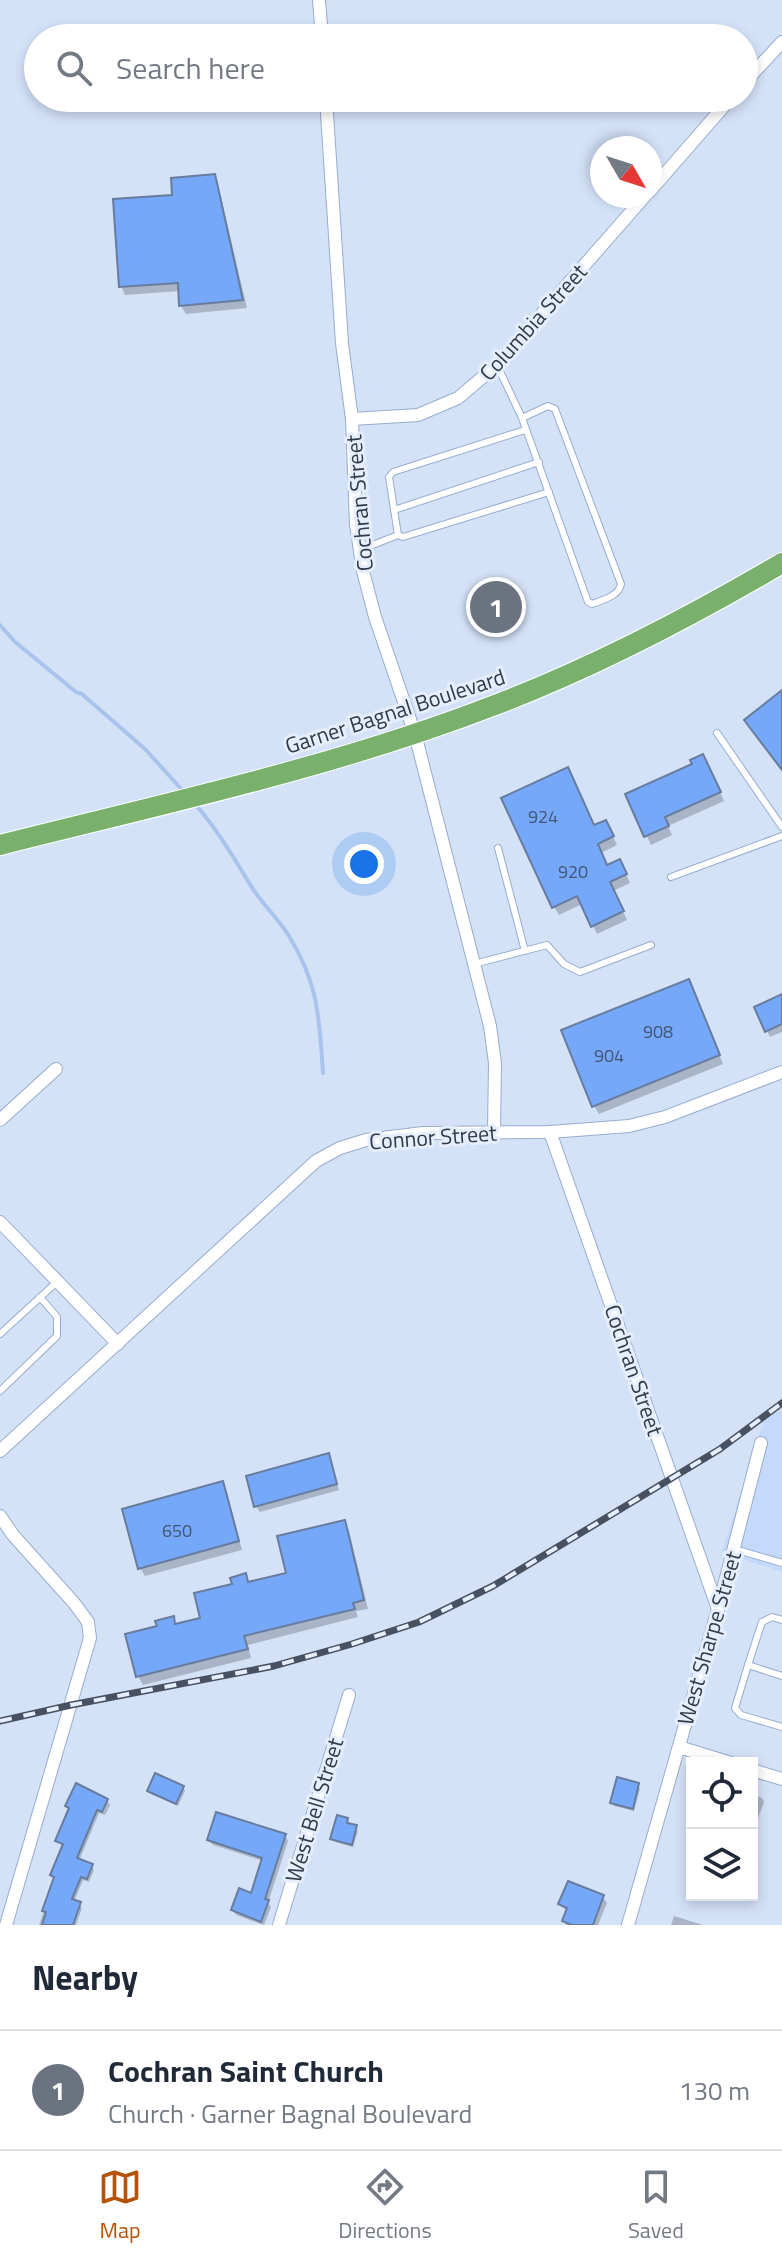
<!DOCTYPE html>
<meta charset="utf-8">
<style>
body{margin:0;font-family:"Titillium Web",sans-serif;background:#f6f6f7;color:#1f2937}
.controls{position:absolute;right:24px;bottom:24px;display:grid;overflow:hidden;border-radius:0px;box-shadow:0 4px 12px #0003}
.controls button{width:72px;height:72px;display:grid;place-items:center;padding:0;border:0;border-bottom:2px solid #e0e1e3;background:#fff;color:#1f2937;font:40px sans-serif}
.compass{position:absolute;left:590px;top:136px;width:72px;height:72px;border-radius:50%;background:#fff;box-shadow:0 4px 12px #0003;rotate:129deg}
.you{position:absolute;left:364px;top:864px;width:28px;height:28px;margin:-20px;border:6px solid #fff;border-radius:50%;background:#1a73e8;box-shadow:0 0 0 12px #1a73e833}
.badge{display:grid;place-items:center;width:52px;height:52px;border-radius:50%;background:#b45309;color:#fff;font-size:26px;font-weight:700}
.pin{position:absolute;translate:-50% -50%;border:4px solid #fff;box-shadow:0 2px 8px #0006}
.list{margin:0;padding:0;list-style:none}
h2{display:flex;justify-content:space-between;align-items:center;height:104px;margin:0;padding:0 32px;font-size:34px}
h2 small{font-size:26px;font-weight:400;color:#747a83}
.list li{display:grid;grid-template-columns:52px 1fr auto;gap:24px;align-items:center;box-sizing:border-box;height:120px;padding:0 32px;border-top:2px solid #e0e1e3}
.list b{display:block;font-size:30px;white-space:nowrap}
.list p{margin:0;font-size:26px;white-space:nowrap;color:#747a83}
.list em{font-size:26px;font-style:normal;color:#747a83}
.icon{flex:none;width:44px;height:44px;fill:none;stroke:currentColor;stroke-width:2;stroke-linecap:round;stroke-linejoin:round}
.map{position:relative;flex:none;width:782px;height:1925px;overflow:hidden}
.search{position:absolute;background:#fff;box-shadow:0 4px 12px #0003;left:24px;right:24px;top:24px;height:88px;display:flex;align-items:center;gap:20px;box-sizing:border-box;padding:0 28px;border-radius:44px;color:#747a83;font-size:30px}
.sheet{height:224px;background:#fff}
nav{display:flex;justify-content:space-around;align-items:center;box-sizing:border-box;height:112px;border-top:2px solid #e0e1e3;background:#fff;font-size:22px;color:#747a83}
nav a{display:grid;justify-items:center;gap:4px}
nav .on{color:#b45309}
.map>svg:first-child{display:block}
</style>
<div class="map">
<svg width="782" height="1925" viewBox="0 0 782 1925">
<rect width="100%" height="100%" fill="#d4e2f8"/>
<path fill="#c4d9fb" d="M782,1408V1572L722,1552L764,1420Z"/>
<g fill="#0003">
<path d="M214,176L218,184L247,308L186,314L181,306L180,291L125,295L121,286L174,197Z"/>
<path d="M707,765L724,801L668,826L672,835L651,845L628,795Z"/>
<path d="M594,827L610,830L617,845L601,853L607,867L624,870L630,883L613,891L627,920L597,934L582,904L559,915L554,907Z"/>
<path d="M693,989L723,1064L599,1114L594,1106Z"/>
<path d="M782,997V1032L770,1037L767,1031Z"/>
<path d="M328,1455L339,1490L260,1512L256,1506Z"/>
<path d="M222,1483L227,1492L242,1550L145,1576L140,1568Z"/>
<path d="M344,1522L349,1530L368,1609L356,1611L358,1617L248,1645L251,1658L143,1685L138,1676L159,1628L173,1619L177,1626L202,1619L245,1576L250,1584L289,1574Z"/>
<path d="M638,1785L640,1789L634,1811L614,1806L612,1803Z"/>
<path d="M183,1787L185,1791L178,1806L151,1794L149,1790Z"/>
<path d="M752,1794L762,1798L764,1802L757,1821L752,1819Z"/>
<path d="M107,1801L110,1805L105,1815L99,1813L79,1861L92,1866L94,1870L89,1882L83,1880L74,1902L79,1904L82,1908L76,1925H39L55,1880L52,1875L64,1847L57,1841L70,1810L67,1806Z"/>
<path d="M347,1820L358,1831L353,1847L335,1842L333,1838Z"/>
<path d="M285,1835L288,1841L268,1903L271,1907L264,1925L236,1915L233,1910L252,1896L263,1861L213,1845L209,1840Z"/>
<path d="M603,1897L607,1903L598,1925H566L564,1921L567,1912L561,1904Z"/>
<path d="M674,1916L703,1925H671Z"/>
</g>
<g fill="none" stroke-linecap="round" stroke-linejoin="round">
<g stroke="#a9c3ec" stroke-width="4">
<path d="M0,625L14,641L76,692L82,694L145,749L184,792"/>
<path d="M195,804C217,829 234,858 251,886C262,904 278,918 289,936C319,985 319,1017 323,1073"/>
</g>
</g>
<g fill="#76a8fa" stroke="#687c9e" stroke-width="2">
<path d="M215,174L243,300L179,306L178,283L119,287L113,199L172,195L171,178Z"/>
<path d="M782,690V770L744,720Z"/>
<path d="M703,754L721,792L665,817L669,826L644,837L625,794L692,764L690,760Z"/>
<path d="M568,767L594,825L606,820L614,836L598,844L607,865L620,859L627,874L610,882L624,911L591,927L577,896L552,908L501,798Z"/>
<path d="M689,979L720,1055L592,1107L561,1030Z"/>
<path d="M782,994V1024L765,1032L754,1007Z"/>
<path d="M329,1453L337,1484L254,1507L246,1476Z"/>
<path d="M223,1481L239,1541L138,1569L122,1509Z"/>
<path d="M345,1520L364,1600L353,1603L355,1609L244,1636L248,1649L136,1677L125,1634L157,1626L155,1621L174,1616L175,1624L200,1618L194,1593L232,1584L230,1578L246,1573L248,1582L286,1573L277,1536Z"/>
<path d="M155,1773L184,1786L176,1804L147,1791Z"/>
<path d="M617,1777L639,1783L633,1809L610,1803Z"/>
<path d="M76,1783L108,1799L102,1812L97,1810L77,1858L93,1864L87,1879L81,1877L72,1899L81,1902L73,1925H42L46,1912L42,1911L54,1877L50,1875L63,1844L55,1841L69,1808L65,1806Z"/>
<path d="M216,1812L286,1834L265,1899L269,1900L261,1922L231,1910L239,1888L251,1893L262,1858L207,1840Z"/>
<path d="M337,1815L348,1818L347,1823L357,1825L352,1845L330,1839Z"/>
<path d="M568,1881L604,1895L593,1925H572L562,1921L567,1908L558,1904Z"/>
</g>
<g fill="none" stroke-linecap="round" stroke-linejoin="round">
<defs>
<g id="service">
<path d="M497,365L522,418L588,602L592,604C603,600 619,596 621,584L555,409L548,406L522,418"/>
<path d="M525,430L393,472L389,477L398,535L403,537L549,492"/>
<path d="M394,510L539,462"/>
<path d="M360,550L398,535"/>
<path d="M717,733L782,827"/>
<path d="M498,848L525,951"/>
<path d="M671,877L782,836"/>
<path d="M474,964L547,945L564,964L580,972L651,945"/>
<path d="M0,1334L58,1281"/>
<path d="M0,1391L57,1336V1317L40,1297"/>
<path d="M734,1549L782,1563"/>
<path d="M782,1620L772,1617L762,1622L748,1665L782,1676"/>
<path d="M748,1665L735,1708L741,1715L782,1727"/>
</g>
<g id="minor">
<path d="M319,0L322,38"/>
<path d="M744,83L782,42"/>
<path d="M326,98L342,343L352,419L356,524L363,571L375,617L415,734L490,1026L495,1063L494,1131"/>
<path d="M650,191L731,98"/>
<path d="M352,419L418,415L458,398L497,365L645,196"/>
<path d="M0,1120L56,1069"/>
<path d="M550,1132L718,1609"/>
<path d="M0,1222L118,1344"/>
<path d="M0,1451L316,1161L340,1148L366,1140L423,1133L550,1132L629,1126L665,1117L782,1072"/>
<path d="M0,1516L13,1535L74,1603L88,1622L90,1638L6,1925"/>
<path d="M679,1747L731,1763"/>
<path d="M752,1770L782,1779"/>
<path d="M279,1925L349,1695"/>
<path d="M628,1925L718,1609L761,1443"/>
</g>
<path id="trunk" d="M0,845C166,803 335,767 495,705C595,667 690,617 782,563"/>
</defs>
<use href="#service" stroke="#97accf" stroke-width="8"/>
<use href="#minor" stroke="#97accf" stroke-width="14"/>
<use href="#trunk" stroke="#fff" stroke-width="22"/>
<use href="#service" stroke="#fff" stroke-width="6"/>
<use href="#minor" stroke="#fff" stroke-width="12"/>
<use href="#trunk" stroke="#78b06c" stroke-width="20"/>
<defs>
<path id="rail" d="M0,1721L71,1705L274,1666L352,1644L419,1622L493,1586L720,1449L782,1403"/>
</defs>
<use href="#rail" stroke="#485161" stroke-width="7"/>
<use href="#rail" stroke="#e5eefd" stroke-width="4" stroke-dasharray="12" stroke-linecap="butt"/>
</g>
<g text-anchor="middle" stroke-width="6" stroke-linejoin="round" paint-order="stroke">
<g font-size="18" fill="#425675">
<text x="543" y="823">924</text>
<text x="573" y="878">920</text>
<text x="658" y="1038">908</text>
<text x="609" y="1062">904</text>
<text x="177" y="1537">650</text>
</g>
<g font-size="22" fill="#313a49" stroke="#e5eefd">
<text transform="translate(533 322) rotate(-48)" y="8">Columbia Street</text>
<text transform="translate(359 503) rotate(-95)" y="8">Cochran Street</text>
<text transform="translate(395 711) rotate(-18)" y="8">Garner Bagnal Boulevard</text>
<text transform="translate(433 1137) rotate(-4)" y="8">Connor Street</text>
<text transform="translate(634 1370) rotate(71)" y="8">Cochran Street</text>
<text transform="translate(709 1638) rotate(-74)" y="8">West Sharpe Street</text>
<text transform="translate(314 1810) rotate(-73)" y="8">West Bell Street</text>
</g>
</g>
</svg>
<div class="controls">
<button><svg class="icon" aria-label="locate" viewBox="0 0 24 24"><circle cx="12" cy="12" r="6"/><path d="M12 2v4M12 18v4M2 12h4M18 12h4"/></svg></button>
<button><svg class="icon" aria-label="layers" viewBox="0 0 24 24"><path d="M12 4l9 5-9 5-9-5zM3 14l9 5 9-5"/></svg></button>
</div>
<svg class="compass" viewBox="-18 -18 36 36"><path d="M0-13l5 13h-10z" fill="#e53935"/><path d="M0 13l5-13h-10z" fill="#747a83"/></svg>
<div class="you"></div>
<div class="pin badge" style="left:496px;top:607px;background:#6b7280">1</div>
<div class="search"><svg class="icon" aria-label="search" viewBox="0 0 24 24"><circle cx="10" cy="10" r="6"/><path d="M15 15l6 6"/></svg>Search here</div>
</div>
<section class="sheet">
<h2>Nearby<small></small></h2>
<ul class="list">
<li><span class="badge" style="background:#6b7280">1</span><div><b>Cochran Saint Church</b><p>Church · Garner Bagnal Boulevard</p></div><em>130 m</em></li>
</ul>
</section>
<nav>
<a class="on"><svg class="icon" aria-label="map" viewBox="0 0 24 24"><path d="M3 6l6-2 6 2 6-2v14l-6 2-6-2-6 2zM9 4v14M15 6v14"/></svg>Map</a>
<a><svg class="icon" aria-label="directions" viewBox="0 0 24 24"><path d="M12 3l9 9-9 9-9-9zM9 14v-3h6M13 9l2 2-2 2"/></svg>Directions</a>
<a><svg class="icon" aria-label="saved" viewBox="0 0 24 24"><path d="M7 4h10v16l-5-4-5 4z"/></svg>Saved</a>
</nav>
